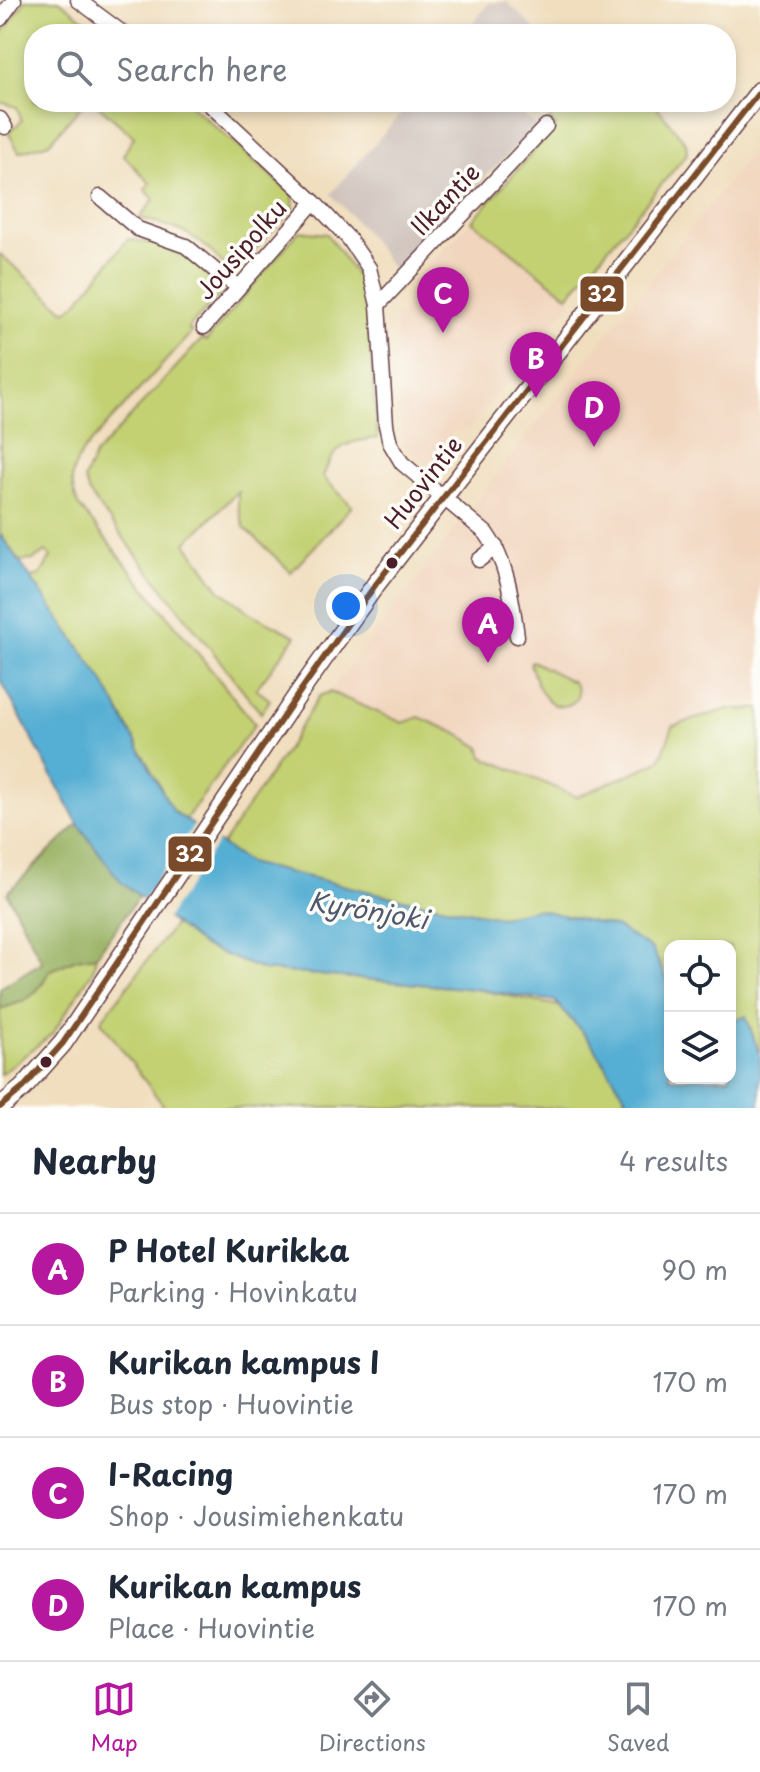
<!DOCTYPE html>
<meta charset="utf-8">
<style>
body{margin:0;font-family:"Playpen Sans",sans-serif;background:#f2f2f3;color:#1f2937}
.controls{position:absolute;right:24px;bottom:24px;display:grid;overflow:hidden;border-radius:16px;box-shadow:0 4px 12px #0003}
.controls button{width:72px;height:72px;display:grid;place-items:center;padding:0;border:0;border-bottom:2px solid #e0e1e3;background:#fff;color:#1f2937;font:40px sans-serif}
.you{position:absolute;left:346px;top:606px;width:28px;height:28px;margin:-20px;border:6px solid #fff;border-radius:50%;background:#1a73e8;box-shadow:0 0 0 12px #1a73e833}
.badge{display:grid;place-items:center;width:52px;height:52px;border-radius:50%;background:#b5179e;color:#fff;font-size:26px;font-weight:700}
.pin{position:absolute;translate:-50% -66px;filter:drop-shadow(0 2px 4px #0008)}
.pin::after{content:'';position:absolute;top:42px;width:28px;height:24px;background:inherit;clip-path:polygon(0 0,100% 0,50% 100%)}
.list{margin:0;padding:0;list-style:none}
h2{display:flex;justify-content:space-between;align-items:center;height:104px;margin:0;padding:0 32px;font-size:34px}
h2 small{font-size:26px;font-weight:400;color:#747a83}
.list li{display:grid;grid-template-columns:52px 1fr auto;gap:24px;align-items:center;box-sizing:border-box;height:112px;padding:0 32px;border-top:2px solid #e0e1e3}
.list b{display:block;font-size:30px;white-space:nowrap}
.list p{margin:0;font-size:26px;white-space:nowrap;color:#747a83}
.list em{font-size:26px;font-style:normal;color:#747a83}
.icon{flex:none;width:44px;height:44px;fill:none;stroke:currentColor;stroke-width:2;stroke-linecap:round;stroke-linejoin:round}
.map{position:relative;flex:none;width:760px;height:1108px;overflow:hidden}
.search{position:absolute;background:#fff;box-shadow:0 4px 12px #0003;left:24px;right:24px;top:24px;height:88px;display:flex;align-items:center;gap:20px;box-sizing:border-box;padding:0 28px;border-radius:32px;color:#747a83;font-size:30px}
.sheet{height:552px;background:#fff}
nav{display:flex;justify-content:space-around;align-items:center;box-sizing:border-box;height:112px;border-top:2px solid #e0e1e3;background:#fff;font-size:22px;color:#747a83}
nav a{display:grid;justify-items:center;gap:4px}
nav .on{color:#b5179e}
.map>svg:first-child{display:block}
</style>
<div class="map">
<svg width="760" height="1108" viewBox="0 0 760 1108">
<rect width="100%" height="100%" fill="#fdfcf7"/>
<filter id="ink" filterUnits="userSpaceOnUse"><feTurbulence type="fractalNoise" baseFrequency=".0125" numOctaves="2"/><feDisplacementMap in="SourceGraphic" scale="16" xChannelSelector="R" yChannelSelector="G"/><feConvolveMatrix kernelMatrix="1 2 1 2 8 2 1 2 1" color-interpolation-filters="sRGB"/></filter>
<filter id="wash" filterUnits="userSpaceOnUse"><feTurbulence type="fractalNoise" baseFrequency=".006" numOctaves="4" result="noise"/><feDisplacementMap in="SourceGraphic" scale="32" xChannelSelector="R" yChannelSelector="G"/><feGaussianBlur stdDeviation="1.8" result="paint"/><feColorMatrix in="noise" values="0 0 0 0 0 0 0 0 0 0 0 0 0 0 0 0 0 1.4 0 .05"/><feComposite in="paint" operator="in"/></filter>
<g filter="url(#wash)">
<rect width="100%" height="100%" fill="#f0debe"/>
<g fill="#f1d5bd">
<path d="M760,141V701L736,700L673,726L660,761L577,797L330,692L507,461Z"/>
<path d="M472,221L573,300L468,429L454,431L427,463L403,444L395,319L412,301L411,282Z"/>
</g>
<g fill="#cec1ba">
<path d="M507,2L540,34H465L489,3Z"/>
<path d="M411,102H504L536,125L395,272L363,229L331,194Z"/>
</g>
<g fill="#c3d173" stroke="#86784f" stroke-width="2">
<path d="M26,0H59L103,34H34V102H85L49,143L19,152L8,132L22,121L17,107L0,102V37Z"/>
<path d="M94,102H187L293,195L294,209L238,267L227,268C194,232 186,231 140,218L154,199L145,190L150,183L123,155L134,137Z"/>
<path d="M565,102H653L686,143L687,154L568,296L472,221L556,126L549,119Z"/>
<path d="M299,231L327,234L364,287L378,438C346,442 334,445 323,477L352,506L291,572L244,527L238,506V491L186,543L220,590L252,614L296,636L256,689L270,700L261,713L103,512L89,493L84,479L95,455L202,339L206,341Z"/>
<path d="M128,239L160,245L186,257L219,285L221,294L188,328L192,332L84,450C69,473 69,480 78,505L255,724L185,820L173,811L102,679L31,579L41,574L51,557L46,552L33,560L19,561L0,534V254L65,311L75,305Z"/>
<path d="M532,661L573,682C588,701 561,715 547,699C538,689 534,676 530,663Z"/>
<path d="M330,692L403,723L419,717L456,733L480,747L483,757L577,797L660,761L673,726L728,709H760V1055L746,1017L730,1022V946H670V986L652,949L536,909L500,917L397,898L248,863L222,845L283,755L319,696Z"/>
<path d="M175,924L203,946L263,970L474,989L559,1006L591,1042L629,1102L630,1108H165L101,1021Z"/>
<path d="M96,956L93,970L53,1033L0,1075V1009L22,1002L49,971L76,959Z"/>
</g>
<path fill="#9ab365" stroke="#726948" stroke-width="2" d="M78,824L121,882L139,896L96,956L76,959L49,971C37,997 28,1000 0,1009V988L42,962L7,893Z"/>
<path fill="#55aed3" stroke="#50667f" stroke-width="2" d="M0,534L102,679L173,811L248,863L397,898L500,917L536,909L616,927L652,949L670,986V1078H730V1022L746,1016L760,1055V1108H630L629,1102L591,1042L555,1001L474,989L263,970L203,946L121,882L78,824L0,679Z"/>
<path fill="#f0debe" d="M196,822L220,839L165,921L141,903Z"/>
</g>
<g filter="url(#ink)">
<g fill="none" stroke-linecap="round" stroke-linejoin="round">
<defs>
<g id="minor">
<path d="M78,0L124,34"/>
<path d="M0,19L14,0"/>
<path d="M207,102L314,202L349,239L369,268L378,305L386,425L390,443L402,463L486,533C508,563 512,600 517,636"/>
<path d="M0,119L5,127"/>
<path d="M100,197L138,229L186,246L224,278L239,286"/>
<path d="M378,305L546,126"/>
<path d="M204,327L314,202"/>
<path d="M479,560L496,547"/>
</g>
<path id="major" d="M0,1107L23,1088L63,1043L299,693L376,584L760,91"/>
</defs>
<use href="#minor" stroke="#633c41" stroke-width="17"/>
<use href="#major" stroke="#633c41" stroke-width="21"/>
<use href="#minor" stroke="#fff" stroke-width="14"/>
<use href="#major" stroke="#fff" stroke-width="18"/>
<defs>
<path id="bus-1" d="M0,1107L23,1088L63,1043L299,693L376,584L760,91"/>
</defs>
<use href="#bus-1" stroke="#fdfcf7" stroke-width="12"/>
<use href="#bus-1" stroke="#7a4b2a" stroke-width="6"/>
</g>
</g>
<g fill="#4a1f2b" stroke="#fdfcf7" stroke-width="3">
<circle cx="392" cy="563" r="7"/>
<circle cx="46" cy="1062" r="7"/>
</g>
<g text-anchor="middle" stroke-width="7" stroke-linejoin="round" paint-order="stroke">
<g font-size="24" fill="#4a1f2b" stroke="#fdfcf7">
<text transform="translate(446 200) rotate(-47)" y="8">Ilkantie</text>
<text transform="translate(242 250) rotate(-49)" y="8">Jousipolku</text>
<text transform="translate(424 483) rotate(-52)" y="8">Huovintie</text>
</g>
<g font-size="26" font-style="italic" fill="#4e586e" stroke="#fdfcf7">
<text transform="translate(368 911) rotate(9)" y="9">Kyrönjoki</text>
</g>
</g>
<g stroke="#fdfcf7" stroke-width="3">
<rect x="579" y="275" width="46" height="38" rx="8" fill="#7a4b2a"/>
<rect x="167" y="835" width="46" height="38" rx="8" fill="#7a4b2a"/>
</g>
<g font-size="22" text-anchor="middle" font-weight="bold" fill="#fff">
<text x="602" y="302">32</text>
<text x="190" y="862">32</text>
</g>
</svg>
<div class="controls">
<button><svg class="icon" aria-label="locate" viewBox="0 0 24 24"><circle cx="12" cy="12" r="6"/><path d="M12 2v4M12 18v4M2 12h4M18 12h4"/></svg></button>
<button><svg class="icon" aria-label="layers" viewBox="0 0 24 24"><path d="M12 4l9 5-9 5-9-5zM3 14l9 5 9-5"/></svg></button>
</div>
<div class="you"></div>
<div class="pin badge" style="left:488px;top:663px">A</div>
<div class="pin badge" style="left:536px;top:398px">B</div>
<div class="pin badge" style="left:443px;top:333px">C</div>
<div class="pin badge" style="left:594px;top:447px">D</div>
<div class="search"><svg class="icon" aria-label="search" viewBox="0 0 24 24"><circle cx="10" cy="10" r="6"/><path d="M15 15l6 6"/></svg>Search here</div>
</div>
<section class="sheet">
<h2>Nearby<small>4 results</small></h2>
<ul class="list">
<li><span class="badge">A</span><div><b>P Hotel Kurikka</b><p>Parking · Hovinkatu</p></div><em>90 m</em></li>
<li><span class="badge">B</span><div><b>Kurikan kampus I</b><p>Bus stop · Huovintie</p></div><em>170 m</em></li>
<li><span class="badge">C</span><div><b>I-Racing</b><p>Shop · Jousimiehenkatu</p></div><em>170 m</em></li>
<li><span class="badge">D</span><div><b>Kurikan kampus</b><p>Place · Huovintie</p></div><em>170 m</em></li>
</ul>
</section>
<nav>
<a class="on"><svg class="icon" aria-label="map" viewBox="0 0 24 24"><path d="M3 6l6-2 6 2 6-2v14l-6 2-6-2-6 2zM9 4v14M15 6v14"/></svg>Map</a>
<a><svg class="icon" aria-label="directions" viewBox="0 0 24 24"><path d="M12 3l9 9-9 9-9-9zM9 14v-3h6M13 9l2 2-2 2"/></svg>Directions</a>
<a><svg class="icon" aria-label="saved" viewBox="0 0 24 24"><path d="M7 4h10v16l-5-4-5 4z"/></svg>Saved</a>
</nav>
